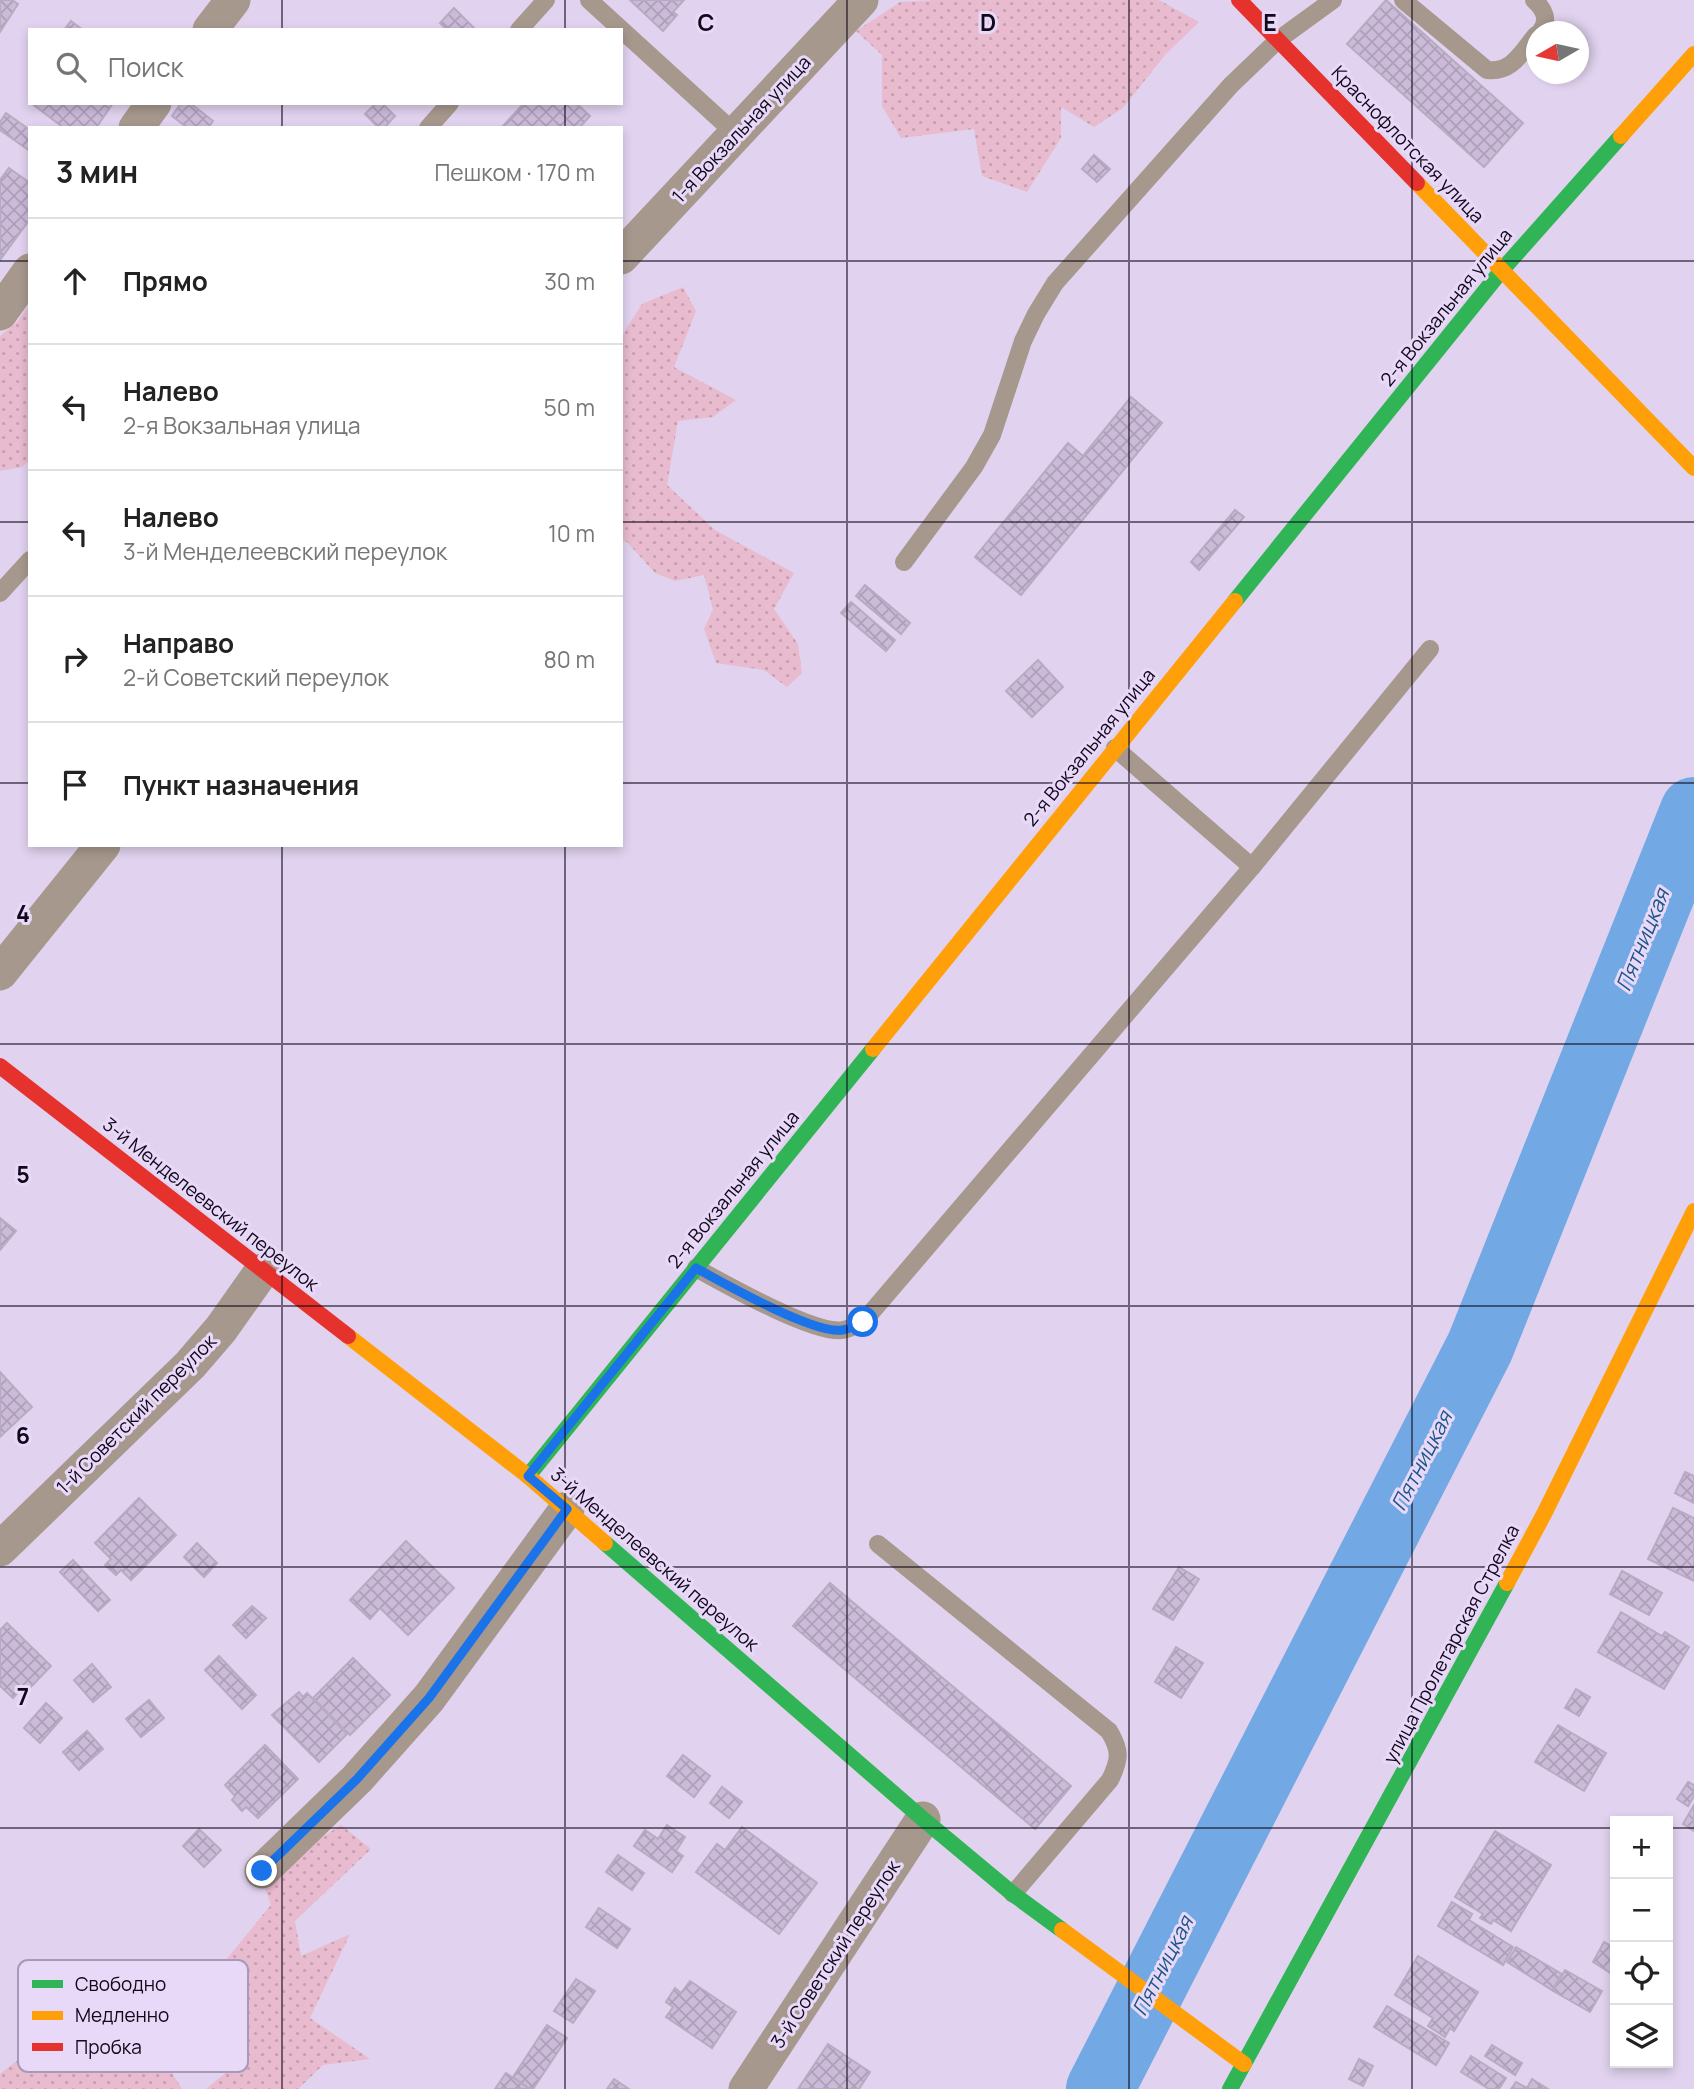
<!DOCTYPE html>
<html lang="ru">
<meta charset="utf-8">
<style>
body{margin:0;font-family:Manrope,sans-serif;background:#f6f6f6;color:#222}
.controls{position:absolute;right:21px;bottom:21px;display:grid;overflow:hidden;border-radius:0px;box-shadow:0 4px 10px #0003}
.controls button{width:63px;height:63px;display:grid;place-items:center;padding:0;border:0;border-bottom:2px solid #e0e0e0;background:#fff;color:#222;font:35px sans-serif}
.compass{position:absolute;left:1526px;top:21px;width:63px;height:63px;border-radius:50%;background:#fff;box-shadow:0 4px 10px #0003;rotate:261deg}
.stop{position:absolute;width:21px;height:21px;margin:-16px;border:5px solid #1a73e8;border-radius:50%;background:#fff}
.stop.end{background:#1a73e8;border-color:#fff;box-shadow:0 2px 7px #0008}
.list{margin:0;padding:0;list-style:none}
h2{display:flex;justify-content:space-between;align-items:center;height:91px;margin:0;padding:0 28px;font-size:30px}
h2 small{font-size:23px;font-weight:400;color:#767676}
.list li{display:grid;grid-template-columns:46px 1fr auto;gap:21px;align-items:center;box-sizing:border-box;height:126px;padding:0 28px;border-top:2px solid #e0e0e0}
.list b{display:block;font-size:26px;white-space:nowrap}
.list p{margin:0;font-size:23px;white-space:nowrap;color:#767676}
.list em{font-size:23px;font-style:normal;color:#767676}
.icon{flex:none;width:38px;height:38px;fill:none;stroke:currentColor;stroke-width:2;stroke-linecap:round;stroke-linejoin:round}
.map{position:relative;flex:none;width:1694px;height:2089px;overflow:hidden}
.search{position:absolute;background:#fff;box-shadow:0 4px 10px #0003;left:28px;top:28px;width:595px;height:77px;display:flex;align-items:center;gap:18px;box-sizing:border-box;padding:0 24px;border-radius:0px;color:#767676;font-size:26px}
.panel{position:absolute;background:#fff;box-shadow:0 4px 10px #0003;left:28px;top:126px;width:595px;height:721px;border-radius:0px}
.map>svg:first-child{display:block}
</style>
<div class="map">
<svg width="1694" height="2089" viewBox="0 0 1694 2089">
<defs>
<pattern id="grass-dots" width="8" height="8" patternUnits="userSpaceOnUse" patternTransform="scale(1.75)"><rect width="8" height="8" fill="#e8bbce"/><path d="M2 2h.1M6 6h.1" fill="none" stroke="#c69fb0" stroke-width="1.8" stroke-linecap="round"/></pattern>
<pattern id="building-cross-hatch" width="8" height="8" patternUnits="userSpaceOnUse" patternTransform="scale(1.75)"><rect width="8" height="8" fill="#cbbbd9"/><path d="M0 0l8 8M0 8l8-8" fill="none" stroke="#ad9fba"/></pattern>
</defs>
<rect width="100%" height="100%" fill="#e1d3ef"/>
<g fill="url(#grass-dots)">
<path d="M938,0H1159L1199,22L1165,55L1123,108L1094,127L1061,107V138L1027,192L982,176L974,129L901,138L882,106V55L856,31L900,2Z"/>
<path d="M683,287L696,311L674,367L736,400L713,417L678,421L667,485L715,530L794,573L774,609L798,644L802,673L787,687L764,670L716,663L704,629L713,610L704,575L675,581L655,573L627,542L621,540V337L642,304Z"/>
<path d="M30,304V460L22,467L0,471V336L17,322Z"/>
<path d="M341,1825L371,1849L295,1921L301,1956L350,1934L310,2018L370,2059L323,2065L298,2089H206L234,2066L228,2041L173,2046L145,2014L210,1979L271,1905L261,1877Z"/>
<path d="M117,2040L119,2067L161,2056L182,2089H0V2074L38,2044Z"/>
</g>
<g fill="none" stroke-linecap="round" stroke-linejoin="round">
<path stroke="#72a8e3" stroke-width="68" d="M1100,2089L1480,1347L1694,811"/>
</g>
<g fill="url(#building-cross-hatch)" stroke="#b7abc1" stroke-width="2">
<path d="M0,0H12L18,4L0,32Z"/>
<path d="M630,0H684L673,12L677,15L663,31Z"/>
<path d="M1386,0L1523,123L1484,167L1347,44Z"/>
<path d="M454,8L476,30H447L440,23Z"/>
<path d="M71,21L83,30H64Z"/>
<path d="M31,103H113L96,128H64Z"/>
<path d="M181,103H190L213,121L208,128H188L172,116Z"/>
<path d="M376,103H382L395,116L384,128H379L365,114Z"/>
<path d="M524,103H576L590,116L579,128H501Z"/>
<path d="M6,113L30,130V151L0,130V122Z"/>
<path d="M1094,155L1110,169L1097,182L1082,169Z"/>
<path d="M9,168L30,183V219L0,260V180Z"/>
<path d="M1131,397L1162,423L1021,595L975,557L1068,443L1083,456Z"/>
<path d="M1235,510L1244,517L1199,570L1191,562Z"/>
<path d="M865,585L910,623L901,634L856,596Z"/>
<path d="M851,602L895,640L886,651L841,613Z"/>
<path d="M1038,660L1063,687L1032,717L1006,691Z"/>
<path d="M0,1218L16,1231L0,1250Z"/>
<path d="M0,1372L32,1407L0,1437Z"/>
<path d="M1685,1472L1694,1476V1503L1675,1493Z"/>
<path d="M139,1498L176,1535L131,1580L121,1570L116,1575L105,1565L111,1559L95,1543Z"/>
<path d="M1673,1508L1694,1518V1581L1648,1559Z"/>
<path d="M406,1541L454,1588L408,1635L380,1608L370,1619L350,1600Z"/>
<path d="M197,1543L217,1563L204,1577L184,1557Z"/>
<path d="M73,1560L110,1600L98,1611L60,1572Z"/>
<path d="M1179,1567L1199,1579L1173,1620L1153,1609Z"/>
<path d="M1622,1571L1662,1593L1649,1615L1610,1594Z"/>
<path d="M830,1583L1071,1786L1035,1829L793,1626Z"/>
<path d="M252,1606L266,1618L246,1638L233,1625Z"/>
<path d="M1621,1612L1662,1636L1665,1632L1689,1647L1664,1689L1598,1652Z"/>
<path d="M7,1623L51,1666L24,1694L20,1690L13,1698L0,1686V1630Z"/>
<path d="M1176,1647L1203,1663L1181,1698L1155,1682Z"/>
<path d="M219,1656L256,1695L242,1709L205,1670Z"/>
<path d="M353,1658L390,1695L350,1735L313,1698Z"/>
<path d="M92,1664L111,1687L93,1702L74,1680Z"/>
<path d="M1576,1689L1590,1697L1579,1716L1565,1708Z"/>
<path d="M299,1692L303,1697L307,1693L347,1734L319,1762L272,1715Z"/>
<path d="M149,1700L164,1718L141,1737L126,1719Z"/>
<path d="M46,1703L62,1718L40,1743L24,1728Z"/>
<path d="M1558,1725L1606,1753L1584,1791L1535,1762Z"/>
<path d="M87,1731L103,1749L79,1770L63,1752Z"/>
<path d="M265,1745L298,1779L258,1818L246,1807L242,1811L232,1800L235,1796L225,1785Z"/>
<path d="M683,1755L710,1776L694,1797L667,1776Z"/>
<path d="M1688,1782L1694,1785V1796L1688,1806L1677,1799Z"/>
<path d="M722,1787L742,1802L729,1818L710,1803Z"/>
<path d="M1694,1805V1831L1683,1824Z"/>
<path d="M667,1825L685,1837L676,1851L683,1856L672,1872L634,1846L645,1830L658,1839Z"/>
<path d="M742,1827L817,1883L779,1934L696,1872L717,1844L725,1850Z"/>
<path d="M199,1829L221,1850L204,1867L183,1846Z"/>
<path d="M1495,1831L1551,1865L1511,1931L1493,1920L1491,1924L1480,1918L1483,1914L1455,1897Z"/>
<path d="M618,1855L644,1873L632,1890L606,1872Z"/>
<path d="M1452,1902L1472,1914L1469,1920L1513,1947L1503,1965L1438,1926Z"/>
<path d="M599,1908L630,1929L617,1948L586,1927Z"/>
<path d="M1604,1942L1615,1948V1976L1593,1962Z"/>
<path d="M1516,1947L1562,1974L1552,1990L1507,1962Z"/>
<path d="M1418,1956L1478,1992L1454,2031L1450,2028L1445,2037L1428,2026L1433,2018L1395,1995Z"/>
<path d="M1565,1970L1602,1991L1590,2012L1553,1991Z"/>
<path d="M576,1979L595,1991L573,2023L554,2011Z"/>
<path d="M690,1981L736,2012L712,2048L666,2017L673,2007L666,2002L675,1988L681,1993Z"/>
<path d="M1387,2006L1449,2043L1436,2065L1374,2027Z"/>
<path d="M547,2025L567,2038L533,2089H530L513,2077Z"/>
<path d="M828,2044L870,2072L859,2089H798Z"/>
<path d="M1492,2045L1522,2063L1515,2075L1485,2056Z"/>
<path d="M1471,2056L1506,2078L1499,2089H1489L1461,2072Z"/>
<path d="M1359,2059L1373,2066L1363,2086L1349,2079Z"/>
<path d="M506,2073L528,2088L527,2089H495Z"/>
<path d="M614,2079L629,2089H607Z"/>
<path d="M1532,2079L1548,2089H1511L1516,2082L1527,2088Z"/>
</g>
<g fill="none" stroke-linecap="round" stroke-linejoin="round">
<g stroke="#a7988d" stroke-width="18">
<path d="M589,0L737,135"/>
<path d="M1403,0L1487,70C1512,73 1521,53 1536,35"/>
<path d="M1534,0C1544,9 1550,20 1540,32"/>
<path d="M519,30L546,0"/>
<path d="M428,128L450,103"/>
<path d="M904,562L974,467L992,435L1023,341L1036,314L1055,283L1231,85L1278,40L1333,0"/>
<path d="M0,593L30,560"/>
<path d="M1115,748L1252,867"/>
<path d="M696,1268C723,1283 815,1335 843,1330C849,1329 857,1325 863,1322L1252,867L1430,649"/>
<path d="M878,1544L1109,1731C1121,1751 1120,1759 1110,1780L1013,1894"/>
</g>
<g stroke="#a7988d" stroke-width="35">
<path d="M210,30L233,0"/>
<path d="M136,128L154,103"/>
<path d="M621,257L861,0"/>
<path d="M0,313L30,271"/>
<path d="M0,973L103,845"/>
<path d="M0,1549L190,1365L221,1329L262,1271"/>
<path d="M262,1871L357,1779L429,1698L567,1509"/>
<path d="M746,2089L923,1819"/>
</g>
<g stroke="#30b455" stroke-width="16">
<path d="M1235,601L1502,270L1621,136"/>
<path d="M528,1476L873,1049"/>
<path d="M605,1543L923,1819L1013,1894L1062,1930"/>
<path d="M1230,2089L1507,1583"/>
</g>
<g stroke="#ff9f0a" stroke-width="16">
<path d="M1621,136L1694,54"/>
<path d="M1417,183L1694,468"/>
<path d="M873,1049L1235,601"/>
<path d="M348,1336L528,1476L605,1543"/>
<path d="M1507,1583L1544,1514L1694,1211"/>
<path d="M1062,1930L1244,2064"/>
</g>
<g stroke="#e5322d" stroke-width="16">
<path d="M1239,0L1417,183"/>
<path d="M0,1066L348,1336"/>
</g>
</g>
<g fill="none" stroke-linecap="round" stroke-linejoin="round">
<path stroke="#1a73e8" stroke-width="9" d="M262,1871L357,1779L429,1698L567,1509L528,1476L696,1268C723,1283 815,1335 843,1330C849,1329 857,1325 863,1322"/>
</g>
<path fill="none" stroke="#11081a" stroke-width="2" stroke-opacity="0.55" d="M282,0V30M565,0V30M847,0V2089M1129,0V2089M1412,0V2089M282,103V128M565,103V128M0,261H30M621,261H1694M0,522H30M621,522H1694M0,783H30M621,783H1694M282,845V2089M565,845V2089M0,1044H1694M0,1306H1694M0,1567H1694M0,1828H1615M1668,1828H1694"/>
<g text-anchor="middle" stroke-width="6" stroke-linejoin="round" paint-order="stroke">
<g font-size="19" fill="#11081a" stroke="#e9d9f9">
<text transform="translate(741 129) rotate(-47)" y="7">1-я Вокзальная улица</text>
<text transform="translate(1408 144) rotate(46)" y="7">Краснофлотская улица</text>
<text transform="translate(1446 307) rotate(-51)" y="7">2-я Вокзальная улица</text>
<text transform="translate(1089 747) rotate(-51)" y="7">2-я Вокзальная улица</text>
<text transform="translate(733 1189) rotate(-51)" y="7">2-я Вокзальная улица</text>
<text transform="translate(211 1204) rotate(38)" y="7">3-й Менделеевский переулок</text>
<text transform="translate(136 1414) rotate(-45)" y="7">1-й Советский переулок</text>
<text transform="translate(655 1559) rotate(41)" y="7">3-й Менделеевский переулок</text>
<text transform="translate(1451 1644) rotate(-62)" y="7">улица Пролетарская Стрелка</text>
<text transform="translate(835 1954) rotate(-57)" y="7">3-й Советский переулок</text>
</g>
<g font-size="21" font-style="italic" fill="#1b5686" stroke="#e9d9f9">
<text transform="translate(1643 940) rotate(-68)" y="7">Пятницкая</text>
<text transform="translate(1422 1461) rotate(-63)" y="7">Пятницкая</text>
<text transform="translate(1163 1966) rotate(-63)" y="7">Пятницкая</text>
</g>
</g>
<rect x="18" y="1960" width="230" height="112" rx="10" fill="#e9d9f9" stroke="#a89ab6" stroke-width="2"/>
<rect x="32" y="1980" width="31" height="8" fill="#30b455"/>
<rect x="32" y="2011" width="31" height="9" fill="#ff9f0a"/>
<rect x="32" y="2043" width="31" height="8" fill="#e5322d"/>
<g font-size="19" fill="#11081a">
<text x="75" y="1991">Свободно</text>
<text x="75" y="2022">Медленно</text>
<text x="75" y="2054">Пробка</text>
</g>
<g font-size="23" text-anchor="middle" font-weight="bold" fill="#11081a" stroke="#e9d9f9" stroke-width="6" stroke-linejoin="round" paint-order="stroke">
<text x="706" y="31">C</text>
<text x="988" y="31">D</text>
<text x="1270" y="31">E</text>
<text x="23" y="922">4</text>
<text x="23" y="1183">5</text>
<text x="23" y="1444">6</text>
<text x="23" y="1705">7</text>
</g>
</svg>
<div class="controls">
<button>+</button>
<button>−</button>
<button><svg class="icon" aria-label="locate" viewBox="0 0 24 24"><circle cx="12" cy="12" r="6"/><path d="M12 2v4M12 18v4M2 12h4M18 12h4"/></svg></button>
<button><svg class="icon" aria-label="layers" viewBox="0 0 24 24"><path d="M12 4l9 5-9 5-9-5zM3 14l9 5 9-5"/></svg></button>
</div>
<svg class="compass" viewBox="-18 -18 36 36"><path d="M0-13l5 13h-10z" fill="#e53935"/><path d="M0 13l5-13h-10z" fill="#767676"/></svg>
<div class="stop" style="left:863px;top:1322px"></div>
<div class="stop end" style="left:262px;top:1871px"></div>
<div class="search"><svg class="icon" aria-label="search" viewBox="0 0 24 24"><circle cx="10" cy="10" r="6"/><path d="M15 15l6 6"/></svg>Поиск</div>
<section class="panel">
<h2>3 мин<small>Пешком · 170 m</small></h2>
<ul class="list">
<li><svg class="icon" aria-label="ahead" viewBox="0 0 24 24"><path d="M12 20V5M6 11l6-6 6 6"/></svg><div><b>Прямо</b></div><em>30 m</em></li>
<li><svg class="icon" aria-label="left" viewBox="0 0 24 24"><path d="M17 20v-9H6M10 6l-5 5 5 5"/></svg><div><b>Налево</b><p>2-я Вокзальная улица</p></div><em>50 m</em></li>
<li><svg class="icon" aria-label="left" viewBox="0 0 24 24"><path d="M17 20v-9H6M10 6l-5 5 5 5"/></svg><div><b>Налево</b><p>3-й Менделеевский переулок</p></div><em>10 m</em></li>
<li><svg class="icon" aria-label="right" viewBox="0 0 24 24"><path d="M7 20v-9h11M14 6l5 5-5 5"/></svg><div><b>Направо</b><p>2-й Советский переулок</p></div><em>80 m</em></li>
<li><svg class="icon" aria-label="arrive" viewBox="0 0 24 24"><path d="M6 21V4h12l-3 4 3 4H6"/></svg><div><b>Пункт назначения</b></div></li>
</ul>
</section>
</div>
